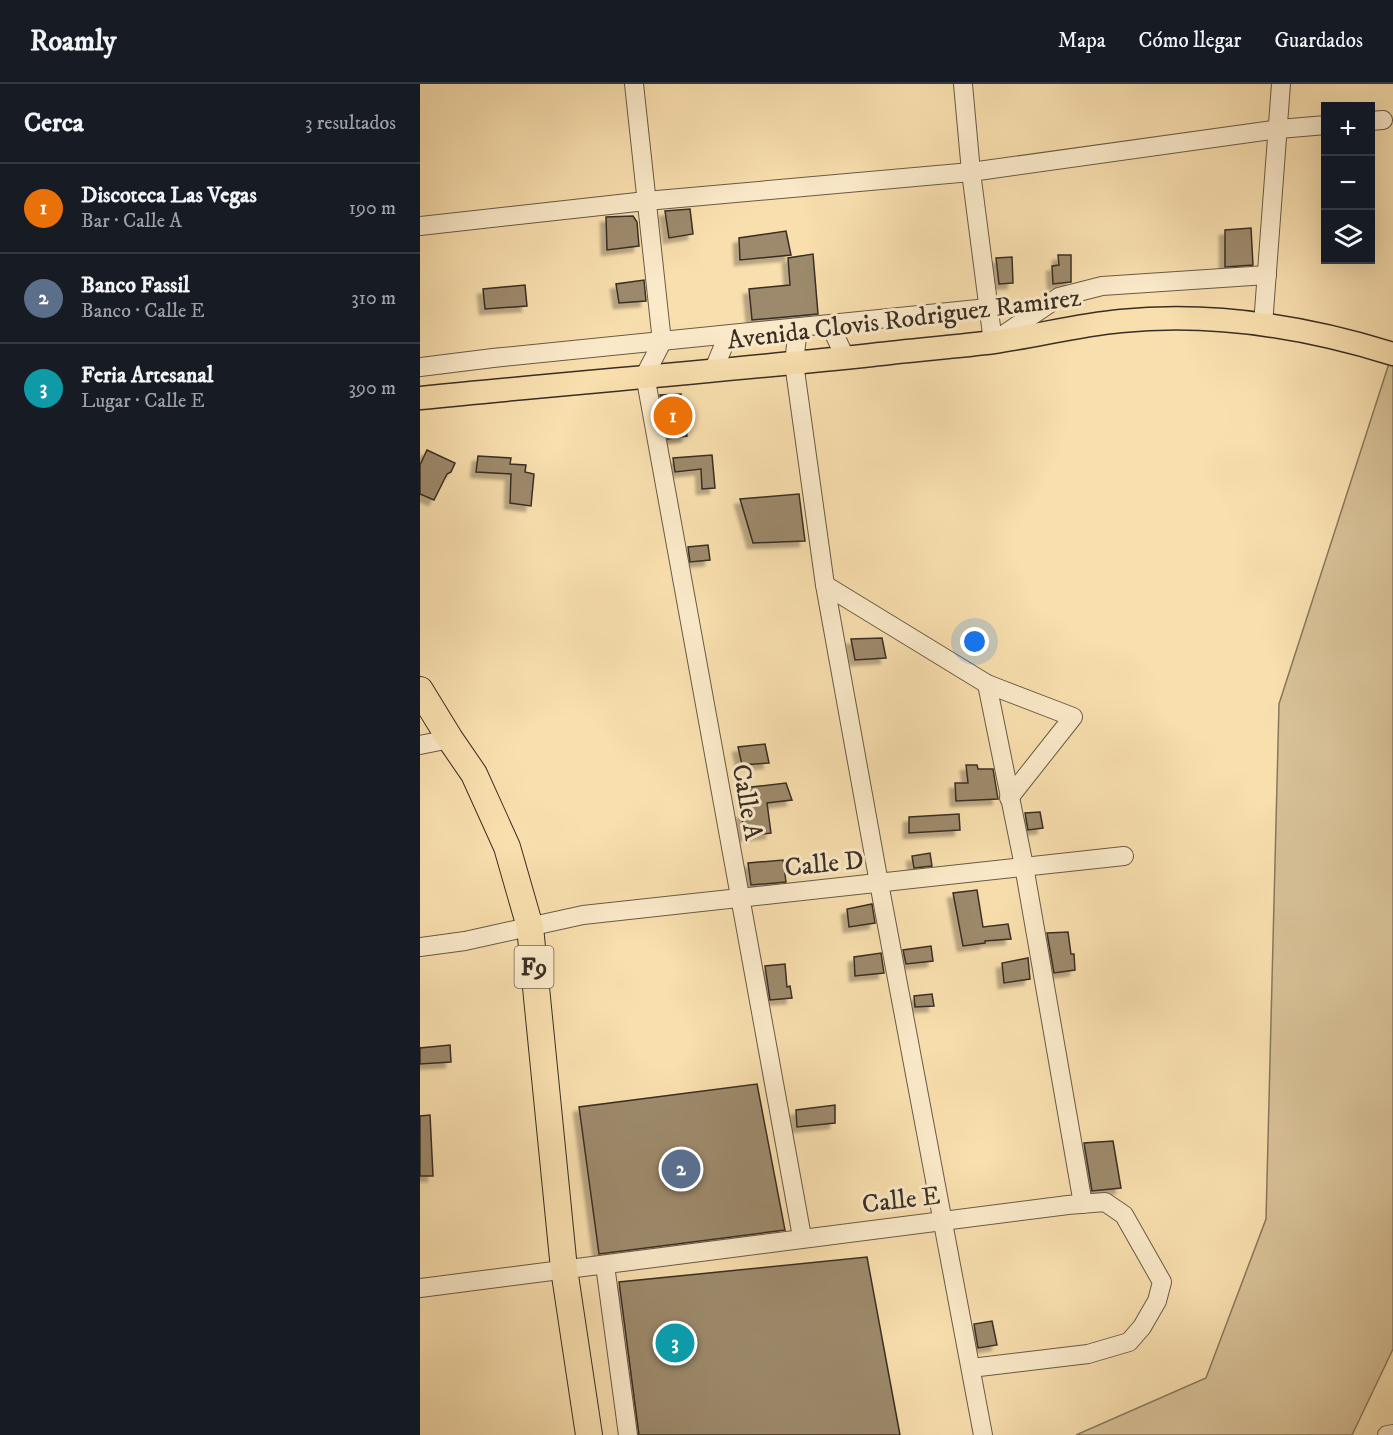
<!DOCTYPE html>
<html lang="es">
<meta charset="utf-8">
<style>
body{margin:0;font-family:"IM FELL DW Pica",serif;background:#242831;color:#f1f3f6}
.controls{position:absolute;right:18px;top:18px;display:grid;overflow:hidden;border-radius:0px;box-shadow:0 6px 24px #0002}
.controls button{width:54px;height:54px;display:grid;place-items:center;padding:0;border:0;border-bottom:2px solid #363941;background:#171b24;color:#f1f3f6;font:30px sans-serif}
.you{position:absolute;left:555px;top:558px;width:21px;height:21px;margin:-15px;border:4px solid #fff;border-radius:50%;background:#1a73e8;box-shadow:0 0 0 9px #1a73e833}
.badge{display:grid;place-items:center;width:39px;height:39px;border-radius:50%;background:#c59692;color:#fff;font-size:20px;font-weight:700}
.pin{position:absolute;translate:-50% -50%;border:3px solid #fff;box-shadow:0 2px 6px #0006}
.list{margin:0;padding:0;list-style:none}
h2{display:flex;justify-content:space-between;align-items:center;height:78px;margin:0;padding:0 24px;font-size:26px}
h2 small{font-size:20px;font-weight:400;color:#9ea1a6}
.list li{display:grid;grid-template-columns:39px 1fr auto;gap:18px;align-items:center;box-sizing:border-box;height:90px;padding:0 24px;border-top:2px solid #363941}
.list b{display:block;font-size:22px;white-space:nowrap}
.list p{margin:0;font-size:20px;white-space:nowrap;color:#9ea1a6}
.list em{font-size:20px;font-style:normal;color:#9ea1a6}
.icon{flex:none;width:33px;height:33px;fill:none;stroke:currentColor;stroke-width:2;stroke-linecap:round;stroke-linejoin:round}
.map{position:relative;flex:none;width:973px;height:1351px;overflow:hidden}
header{display:flex;align-items:center;gap:36px;box-sizing:border-box;height:84px;padding:0 30px;background:#171b24;border-bottom:2px solid #363941}
header strong{font-size:28px}
nav{display:flex;gap:33px;margin-inline-start:auto;font-size:21px}
main{display:flex}
aside{flex:1;background:#171b24}
.map>svg:first-child{display:block}
</style>
<header>
<strong>Roamly</strong>
<nav><a>Mapa</a><a>Cómo llegar</a><a>Guardados</a></nav>
</header>
<main>
<aside>
<h2>Cerca<small>3 resultados</small></h2>
<ul class="list">
<li><span class="badge" style="background:#e8710a">1</span><div><b>Discoteca Las Vegas</b><p>Bar · Calle A</p></div><em>190 m</em></li>
<li><span class="badge" style="background:#5c6f8a">2</span><div><b>Banco Fassil</b><p>Banco · Calle E</p></div><em>310 m</em></li>
<li><span class="badge" style="background:#0f9aa8">3</span><div><b>Feria Artesanal</b><p>Lugar · Calle E</p></div><em>390 m</em></li>
</ul>
</aside>
<div class="map">
<svg width="973" height="1351" viewBox="0 0 973 1351">
<defs>
<filter id="shadow"><feDropShadow dx="-5.5" dy="5.5" stdDeviation="1.5" flood-color="#0004"/></filter>
</defs>
<rect width="100%" height="100%" fill="#f9dfae"/>
<filter id="stains"><feTurbulence type="fractalNoise" baseFrequency=".00333" numOctaves="4"/><feColorMatrix values="0 0 0 0 .2 0 0 0 0 .09 0 0 0 0 .02 0 0 0 .5 -.17"/></filter>
<radialGradient id="worn" r=".72"><stop offset=".6" stop-color="#630" stop-opacity="0"/><stop offset="1" stop-color="#630" stop-opacity=".3"/></radialGradient>
<path fill="#d8c197" stroke="#88785e" stroke-width="1.5" d="M973,267V1265L932,1351H656L786,1294L846,1135L859,620Z"/>
<g fill="#9d8a6c" stroke="#392e25" stroke-width="1.5" filter="url(#shadow)">
<path d="M270,125L273,150L249,154L245,127Z"/>
<path d="M213,132L217,138L219,162L187,166L186,133Z"/>
<path d="M831,144L833,181L805,183V146Z"/>
<path d="M366,147L371,171L320,176L319,154Z"/>
<path d="M393,170L398,230L332,236L329,205L370,201L368,174Z"/>
<path d="M638,171H651V198L633,200L632,182L639,181Z"/>
<path d="M592,173L593,199L579,200L576,174Z"/>
<path d="M224,196L226,217L199,219L196,200Z"/>
<path d="M105,201L107,222L65,225L63,205Z"/>
<path d="M261,310L267,352L248,355L240,311Z"/>
<path d="M7,366L35,379L31,388L27,390L14,416L0,410V381Z"/>
<path d="M292,371L295,404L282,405L281,385L255,388L253,374Z"/>
<path d="M58,372L91,374L90,380L106,381L105,388L114,390L111,422L90,419L91,390L56,388Z"/>
<path d="M379,410L385,457L333,459L320,415Z"/>
<path d="M288,461L290,476L270,478L268,463Z"/>
<path d="M462,554L466,574L435,576L431,555Z"/>
<path d="M345,660L349,679L322,681L318,663Z"/>
<path d="M546,681H557L558,685H573L578,715L536,717L535,699H548Z"/>
<path d="M366,699L372,716L347,719L351,749L325,752L321,729L326,728L323,704Z"/>
<path d="M620,728L623,744L608,746L605,729Z"/>
<path d="M539,730L540,746L489,749V733Z"/>
<path d="M510,769L512,782L494,784L492,772Z"/>
<path d="M363,776L366,798L331,801L328,779Z"/>
<path d="M557,806L563,843L588,840L591,855L565,857V859L543,862L533,809Z"/>
<path d="M452,820L455,839L429,843L427,825Z"/>
<path d="M648,848L651,870H654L655,886L634,889L627,849Z"/>
<path d="M511,862L513,877L486,880L483,866Z"/>
<path d="M461,869L464,889L435,892L434,873Z"/>
<path d="M608,874L610,895L584,899L582,879Z"/>
<path d="M365,880L367,903L370,902L372,914L350,916L345,882Z"/>
<path d="M512,910L514,922L495,923L494,912Z"/>
<path d="M30,961L31,978L0,980V964Z"/>
<path d="M337,1000L365,1146L179,1170L159,1023Z"/>
<path d="M415,1021V1039L377,1043L376,1026Z"/>
<path d="M10,1031L13,1092H0V1032Z"/>
<path d="M693,1057L701,1104L672,1107L664,1059Z"/>
<path d="M447,1173L480,1351H219L199,1198Z"/>
<path d="M572,1237L577,1261L558,1264L554,1240Z"/>
</g>
<g fill="none" stroke-linecap="round" stroke-linejoin="round">
<defs>
<g id="minor">
<path d="M214,0L242,258L225,291L382,1153"/>
<path d="M543,0L551,88L573,258L639,213L682,202L847,191"/>
<path d="M950,37L963,36"/>
<path d="M0,142L226,117L551,88L859,45L906,41"/>
<path d="M410,241L425,273"/>
<path d="M843,241L861,0"/>
<path d="M378,244L374,279L405,501L459,799L563,1351"/>
<path d="M0,283L73,274L568,224"/>
<path d="M294,285L308,251"/>
<path d="M405,501L567,600L653,633L589,714"/>
<path d="M567,600L604,782L663,1120"/>
<path d="M0,661L30,655"/>
<path d="M0,863L45,857L163,831L704,772"/>
<path d="M185,1181L208,1351"/>
<path d="M0,1204L648,1121L685,1118L704,1131L742,1198L737,1217L722,1243L709,1258L668,1270L551,1284"/>
<path d="M967,1351L973,1350"/>
</g>
<path id="major" d="M0,314C150,299 301,287 452,271C492,266 534,263 574,258C616,252 658,241 701,237C791,228 886,243 973,270"/>
<path id="highway" d="M0,606L30,655L54,690L87,763L110,843L144,1185L169,1351"/>
</defs>
<use href="#minor" stroke="#695a47" stroke-width="20"/>
<use href="#major" stroke="#392e25" stroke-width="25"/>
<use href="#highway" stroke="#392e25" stroke-width="28"/>
<use href="#minor" stroke="#fbeaca" stroke-width="18"/>
<use href="#major" stroke="#f9dfae" stroke-width="22"/>
<use href="#highway" stroke="#f9dfae" stroke-width="26"/>
</g>
<g text-anchor="middle" stroke-width="6" stroke-linejoin="round" paint-order="stroke">
<rect fill="#fbeaca" stroke="#736656" stroke-width="1.5" x="94.5" y="862" width="39" height="42" rx="4.5"/>
<g font-size="24" font-weight="bold" fill="#392e25">
<text x="114" y="891">F9</text>
</g>
<g font-size="26" fill="#392e25" stroke="#fbeaca">
<text transform="translate(484 234) rotate(-7)" y="9">Avenida Clovis Rodriguez Ramirez</text>
<text transform="translate(328 718) rotate(80)" y="9">Calle A</text>
<text transform="translate(404 779) rotate(-6)" y="9">Calle D</text>
<text transform="translate(481 1115) rotate(-7)" y="9">Calle E</text>
</g>
</g>
<rect width="100%" height="100%" filter="url(#stains)"/>
<rect width="100%" height="100%" fill="url(#worn)"/>
</svg>
<div class="controls">
<button>+</button>
<button>−</button>
<button><svg class="icon" aria-label="layers" viewBox="0 0 24 24"><path d="M12 4l9 5-9 5-9-5zM3 14l9 5 9-5"/></svg></button>
</div>
<div class="you"></div>
<div class="pin badge" style="left:253px;top:332px;background:#e8710a">1</div>
<div class="pin badge" style="left:261px;top:1085px;background:#5c6f8a">2</div>
<div class="pin badge" style="left:255px;top:1259px;background:#0f9aa8">3</div>
</div>
</main>
